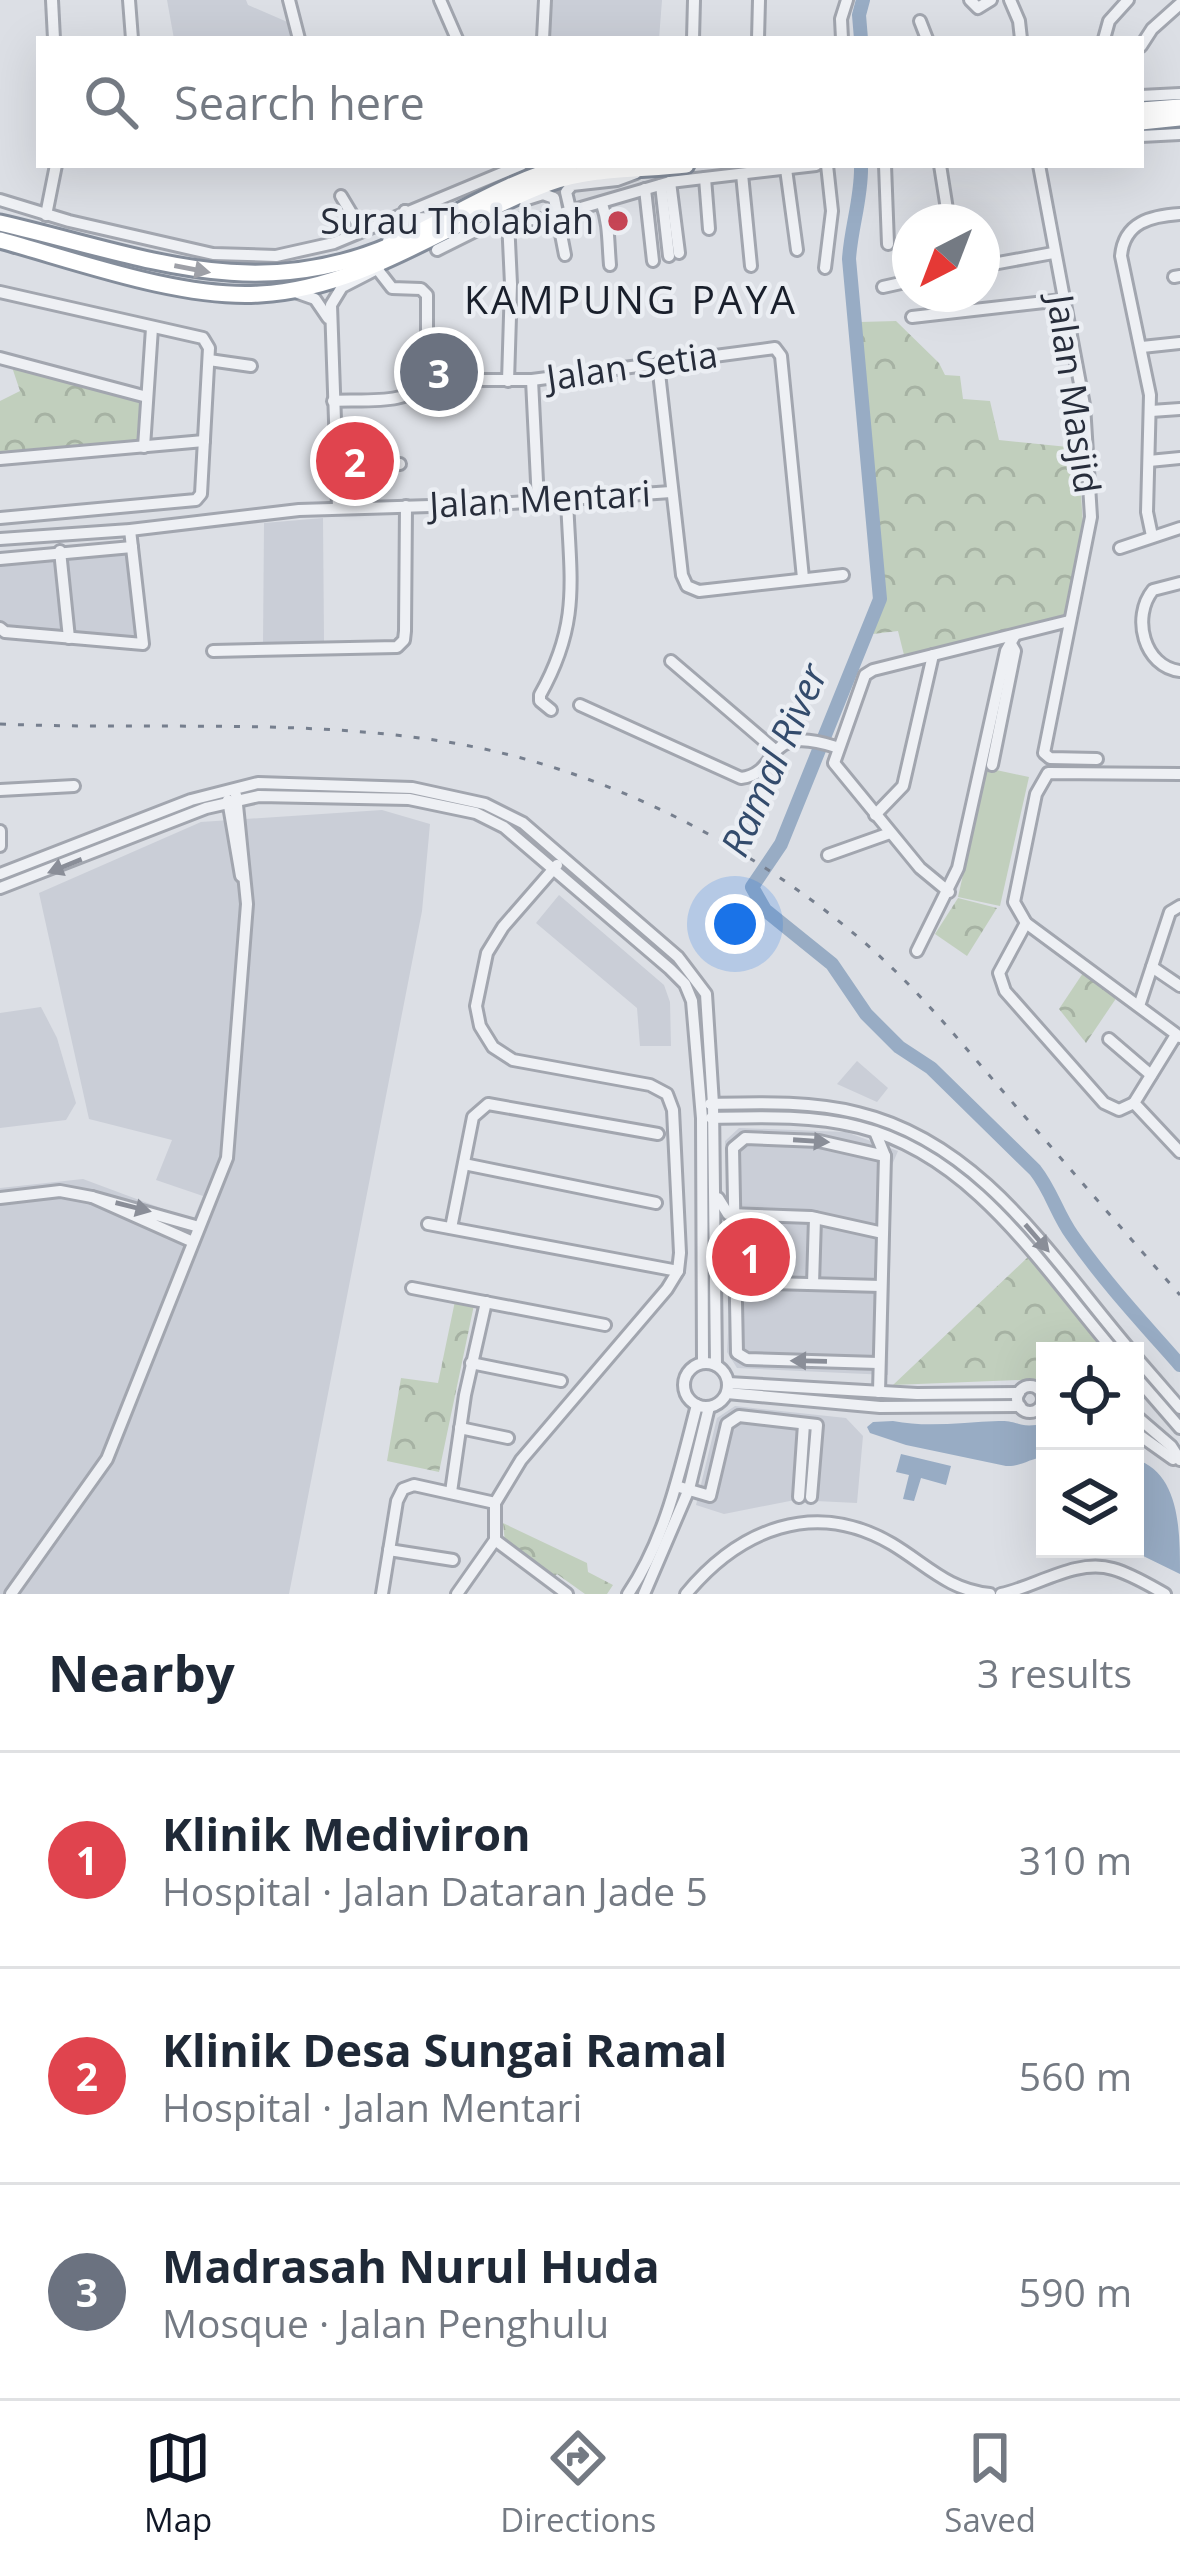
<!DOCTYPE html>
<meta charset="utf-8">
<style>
body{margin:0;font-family:"Open Sans",sans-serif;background:#f6f6f7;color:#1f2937}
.controls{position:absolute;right:36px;bottom:36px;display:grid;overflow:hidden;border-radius:0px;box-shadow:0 12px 48px #0002}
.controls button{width:108px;height:108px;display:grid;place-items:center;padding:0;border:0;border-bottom:3px solid #e0e1e3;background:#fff;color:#1f2937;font:60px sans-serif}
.compass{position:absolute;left:892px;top:204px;width:108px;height:108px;border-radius:50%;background:#fff;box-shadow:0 12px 48px #0002;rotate:222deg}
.you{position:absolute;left:735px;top:924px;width:42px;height:42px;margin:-30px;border:9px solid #fff;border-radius:50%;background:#1a73e8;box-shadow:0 0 0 18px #1a73e833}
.badge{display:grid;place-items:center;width:78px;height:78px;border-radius:50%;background:#111827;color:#fff;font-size:39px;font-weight:700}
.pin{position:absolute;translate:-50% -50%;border:6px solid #fff;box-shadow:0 3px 12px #0006}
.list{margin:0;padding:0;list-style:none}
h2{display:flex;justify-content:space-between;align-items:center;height:156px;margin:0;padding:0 48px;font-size:51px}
h2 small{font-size:39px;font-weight:400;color:#747a83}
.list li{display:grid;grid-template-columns:78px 1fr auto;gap:36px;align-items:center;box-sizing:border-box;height:216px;padding:0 48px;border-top:3px solid #e0e1e3}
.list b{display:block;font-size:45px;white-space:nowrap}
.list p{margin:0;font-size:39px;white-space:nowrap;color:#747a83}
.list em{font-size:39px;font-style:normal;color:#747a83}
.icon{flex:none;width:66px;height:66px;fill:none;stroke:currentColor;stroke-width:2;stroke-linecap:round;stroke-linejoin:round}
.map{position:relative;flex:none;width:1180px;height:1594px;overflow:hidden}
.search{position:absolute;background:#fff;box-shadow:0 12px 48px #0002;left:36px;right:36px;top:36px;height:132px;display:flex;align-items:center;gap:30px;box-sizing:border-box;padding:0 42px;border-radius:0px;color:#747a83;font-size:45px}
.sheet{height:804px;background:#fff}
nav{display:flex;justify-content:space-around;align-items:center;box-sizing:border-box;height:168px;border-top:3px solid #e0e1e3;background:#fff;font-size:33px;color:#747a83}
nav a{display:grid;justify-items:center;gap:6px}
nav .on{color:#111827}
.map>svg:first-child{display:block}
</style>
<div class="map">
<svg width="1180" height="1594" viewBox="0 0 1180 1594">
<defs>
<pattern id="forest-crowns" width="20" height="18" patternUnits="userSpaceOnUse" patternTransform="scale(3)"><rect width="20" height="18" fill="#c1cfbd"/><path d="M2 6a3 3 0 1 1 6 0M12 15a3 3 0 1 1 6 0" fill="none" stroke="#a6b2a3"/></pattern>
</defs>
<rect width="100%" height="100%" fill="#dcdfe5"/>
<g fill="#caced7">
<path d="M167,0H246L248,5L292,24L294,39H174Z"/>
<path d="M553,0H662L659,39H551L549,19Z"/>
<path d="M323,518L324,641L263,645L264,523Z"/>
<path d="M130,550L139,642L0,628V564Z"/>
<path d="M382,810L430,824L422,911L289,1594H0V1188L83,1179L193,1220L203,1196L156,1180L172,1140L89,1119L39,893L201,822Z"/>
<path d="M559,895L664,985L670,1002L671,1046H640L637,1008L536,923Z"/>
<path d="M41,1007L57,1038L76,1103L66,1120L0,1128V1013Z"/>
<path d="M857,1061L888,1088L877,1102L837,1084Z"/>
<path d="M739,1128L846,1132L898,1151L892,1165L888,1375L737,1368L727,1352L730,1295L725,1141Z"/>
<path d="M735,1406L846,1418L863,1436L857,1503L795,1500L724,1514L696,1505L717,1418Z"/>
</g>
<path fill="#c1cfbd" d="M987,768L1029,777L1000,906L958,897Z"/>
<g fill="url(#forest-crowns)">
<path d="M896,321L939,363L945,375L960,376L963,399L990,401L999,440L1078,448L1083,525L1065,620L904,655L898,631L873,634L885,596L860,322Z"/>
<path d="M12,367L141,401L138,444L0,456V401L20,391Z"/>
<path d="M958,898L997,908L967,956L935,934Z"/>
<path d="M1083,973L1117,997L1086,1043L1059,1009Z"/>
<path d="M1028,1257L1104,1351H1045V1379L893,1385Z"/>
<path d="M455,1301L474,1305L439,1472L387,1461L401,1378L438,1383Z"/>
<path d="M503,1523L587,1563L588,1572L613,1585L607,1594H585L557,1574L553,1578L505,1542Z"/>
</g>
<g fill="#98acc4">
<path d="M893,1421C928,1428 963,1422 999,1421C1020,1420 1019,1430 1045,1423V1457C1030,1458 1021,1467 1006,1466L906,1445L870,1433L867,1427L873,1422Z"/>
<path d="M901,1454L951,1466L946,1485L921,1478L914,1501L903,1499L909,1475L896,1472Z"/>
<path d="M1135,1459C1180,1473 1180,1530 1180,1574L1135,1552L1141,1523L1135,1510Z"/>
</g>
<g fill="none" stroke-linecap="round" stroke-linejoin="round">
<g stroke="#98acc4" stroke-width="14">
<path d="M861,39L859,15L863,0"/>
<path d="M861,165C862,197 851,227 849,259L880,599L781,844L752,887L765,910L832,964L866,1014L899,1047L931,1068L1035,1170C1051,1190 1057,1214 1072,1235C1104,1281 1143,1323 1180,1365"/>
</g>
<defs>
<g id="minor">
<path d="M52,0L54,39"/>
<path d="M129,0L132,39"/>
<path d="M289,0L299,39"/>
<path d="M440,0L457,39"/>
<path d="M970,0L978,8L991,0"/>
<path d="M1010,0L1019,21L1021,39"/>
<path d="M920,21L927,39"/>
<path d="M543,39L545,0"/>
<path d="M693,39L694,0"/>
<path d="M758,39L759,0"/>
<path d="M842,39L841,19L847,0"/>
<path d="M1104,39L1109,21L1128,0"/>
<path d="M1141,46L1152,29L1180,4"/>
<path d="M1141,96L1180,94"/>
<path d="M1141,136L1180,134"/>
<path d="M885,165L888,244"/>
<path d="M940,165L949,222"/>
<path d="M1039,165L1084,405L1091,517L1044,753L1050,758L1097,759"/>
<path d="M786,169L797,250"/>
<path d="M742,174L751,266"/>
<path d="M705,178L709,229"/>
<path d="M670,182L679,253"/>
<path d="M661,185L669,256"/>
<path d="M645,189L653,261"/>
<path d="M341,196L362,231"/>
<path d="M0,200L69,221L213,254L276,256L334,243L521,165"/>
<path d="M524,200L543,194L554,198L565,255"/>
<path d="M602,204C609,224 608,242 610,265"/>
<path d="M570,209L566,192L572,185L617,180L636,173"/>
<path d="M405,211L417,218L442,219"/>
<path d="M46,215L56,165"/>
<path d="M508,220L511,284L508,381"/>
<path d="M388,241L403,229L405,211"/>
<path d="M437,250L497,220L543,219L670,182L816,165"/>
<path d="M982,266L1053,253"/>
<path d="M825,268L832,211L827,165"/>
<path d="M1174,277L1180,276"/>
<path d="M883,287L910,281"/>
<path d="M0,292L203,338L209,348L201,494L196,500L0,518"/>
<path d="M298,293L315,299L328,318"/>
<path d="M912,317L1062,300"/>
<path d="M1142,347L1180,343"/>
<path d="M0,358L147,397"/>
<path d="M209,360L251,366"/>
<path d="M658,364L682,575L687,586L699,591L843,575"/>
<path d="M483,380H532L775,348L781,356L803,578"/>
<path d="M532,380L538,502"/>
<path d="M333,401C361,399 415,407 427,377V295L421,289L392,288L378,270"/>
<path d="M1151,411L1180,409"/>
<path d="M144,447L152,328"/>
<path d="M0,459L204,441"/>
<path d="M1149,461L1180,458"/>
<path d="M336,468L400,464"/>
<path d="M338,507L331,305L342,287L379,268"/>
<path d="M1152,536L1147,512L1150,395L1121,256C1124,222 1151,216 1180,214"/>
<path d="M0,539L130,530L299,510L496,504L671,492"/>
<path d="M1120,548L1180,528"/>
<path d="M60,551L69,638"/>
<path d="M0,559L132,547"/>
<path d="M1180,583L1153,590C1131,617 1144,667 1180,671"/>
<path d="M0,628L5,632L143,644L130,530"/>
<path d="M213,651L397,647L404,640L405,631L406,506"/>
<path d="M671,661L775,750"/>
<path d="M580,705L741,778C783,773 760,722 836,747"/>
<path d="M551,710L540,701V695C581,622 570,579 567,499"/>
<path d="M992,765L1015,651L1011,644"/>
<path d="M1180,774L1048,773L1036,794L1014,902L1026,923L1180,1037"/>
<path d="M0,790L74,786"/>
<path d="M228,800L241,876"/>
<path d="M875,815L903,786L933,655"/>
<path d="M0,831V846"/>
<path d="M828,855L890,833"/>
<path d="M0,874L191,800L258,783L412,788L485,804L523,823L678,957L706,994L713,1104L716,1365"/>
<path d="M0,888L206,808L259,796L409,799L476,813L504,827L670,969L685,984L692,1001L702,1118L703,1362"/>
<path d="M949,892L920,868L834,763L865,675L873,670L1069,621"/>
<path d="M1026,923L999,973L1005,991L1104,1103L1119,1110L1134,1103"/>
<path d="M917,951L958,868L1006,651L1014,637"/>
<path d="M1152,967L1180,986"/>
<path d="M1139,1006L1170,912L1180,906"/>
<path d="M1176,1035L1134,1103L1180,1152"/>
<path d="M1109,1039L1151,1075"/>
<path d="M710,1104C759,1103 810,1101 858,1113C983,1143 1053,1260 1131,1351"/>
<path d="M711,1118C760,1117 811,1115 859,1127C973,1155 1042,1267 1114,1351"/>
<path d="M876,1134L885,1156L879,1392"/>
<path d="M464,1164L656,1203"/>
<path d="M0,1198L60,1191L92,1197"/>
<path d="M718,1198L728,1214L811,1217L883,1233"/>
<path d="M428,1224L678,1271"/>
<path d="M451,1228L473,1117L488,1104L658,1134"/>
<path d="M193,1242L92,1197L199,1227"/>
<path d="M813,1284L815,1218"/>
<path d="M716,1286L737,1282L881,1286"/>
<path d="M412,1288L605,1325"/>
<path d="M1135,1356L1180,1408"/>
<circle cx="706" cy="1385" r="22"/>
<path d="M471,1363L561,1381"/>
<path d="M878,1363L747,1359L737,1353L733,1148L745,1138L819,1141L885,1156"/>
<path d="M1135,1376L1180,1428"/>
<path d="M728,1383L917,1394L1019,1393"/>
<circle cx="1030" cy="1399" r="13"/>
<path d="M727,1393L880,1407L1020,1406"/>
<path d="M1135,1415L1171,1446L1180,1460"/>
<path d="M460,1428L508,1438"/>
<path d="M1135,1432L1173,1459"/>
<path d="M676,1486L710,1496L727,1424L739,1416L817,1425L811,1497"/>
<path d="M451,1492L465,1395L486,1302"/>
<path d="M799,1497L804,1424"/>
<path d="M495,1540L567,1594"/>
<path d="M389,1550L453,1560"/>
<path d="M11,1594L107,1459L227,1158L247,904L236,795"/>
<path d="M382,1594L397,1501L403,1489L414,1485L495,1503"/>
<path d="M457,1594L495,1540V1503L521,1460L667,1289L678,1271L680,1253L673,1110L667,1094L650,1085L513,1060L493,1047L480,1026L476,1006L487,953L503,927L557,865"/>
<path d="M628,1594C666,1538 680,1470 697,1405"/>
<path d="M644,1594L689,1489L709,1407"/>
<path d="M686,1594C739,1530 814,1498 892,1544C927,1565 948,1590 990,1594"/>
<path d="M1001,1594C1036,1587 1076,1558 1113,1569C1131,1574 1149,1585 1165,1594"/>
</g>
<g id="highway">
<path d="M1141,110L1180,107"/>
<path d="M1141,122L1180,118"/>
<path d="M0,223C140,255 253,306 394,244C454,217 506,181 570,165"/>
<path d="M0,240C77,261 180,299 260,294C366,288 452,219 549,183C591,168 641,170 686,165"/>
</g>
</defs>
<use href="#minor" stroke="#a2a6af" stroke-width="16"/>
<use href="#highway" stroke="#848d9b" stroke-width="21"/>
<use href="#minor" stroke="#eef0f4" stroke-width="10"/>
<use href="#highway" stroke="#fff" stroke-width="15"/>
<path stroke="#767f8e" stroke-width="3" stroke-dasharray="6 12" stroke-linecap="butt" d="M0,724C141,730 286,719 427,739C586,760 744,838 865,943C918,989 962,1044 1007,1096C1065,1163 1122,1229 1180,1295"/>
</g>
<defs><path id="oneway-solid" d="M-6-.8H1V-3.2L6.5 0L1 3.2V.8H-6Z" transform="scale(3)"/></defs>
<use fill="#9ea0a7" href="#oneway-solid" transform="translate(192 269) rotate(11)"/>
<g fill="#8a8e98">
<use href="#oneway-solid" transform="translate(65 866) rotate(158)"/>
<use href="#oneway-solid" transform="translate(811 1141) rotate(4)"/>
<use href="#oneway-solid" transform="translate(133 1207) rotate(14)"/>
<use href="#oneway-solid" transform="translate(1037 1238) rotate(49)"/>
<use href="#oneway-solid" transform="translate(809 1361) rotate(-179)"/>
</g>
<circle fill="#c64555" stroke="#ebeef3" stroke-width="4.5" cx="618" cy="221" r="12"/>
<g text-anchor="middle" stroke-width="9" stroke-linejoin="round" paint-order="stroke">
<g font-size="36" fill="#272d3b" stroke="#ebeef3" text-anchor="end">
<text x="594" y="234">Surau Tholabiah</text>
</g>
<g font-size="36" fill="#272d3b" stroke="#ebeef3">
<text transform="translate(632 366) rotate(-8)" y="13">Jalan Setia</text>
<text transform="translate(1074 394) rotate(82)" y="13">Jalan Masjid</text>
<text transform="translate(540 499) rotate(-3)" y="13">Jalan Mentari</text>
</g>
<g font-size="39" letter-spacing="3" fill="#191f2b" stroke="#ebeef3">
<text x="631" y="314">KAMPUNG PAYA</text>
</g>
<g font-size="39" font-style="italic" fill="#334b6c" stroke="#ebeef3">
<text transform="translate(774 760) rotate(-66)" y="14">Ramal River</text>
</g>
</g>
</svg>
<div class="controls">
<button><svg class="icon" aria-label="locate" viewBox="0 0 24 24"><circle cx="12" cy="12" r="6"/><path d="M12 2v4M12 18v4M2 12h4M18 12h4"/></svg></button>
<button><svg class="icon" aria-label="layers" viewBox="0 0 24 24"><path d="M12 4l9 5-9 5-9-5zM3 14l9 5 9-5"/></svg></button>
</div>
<svg class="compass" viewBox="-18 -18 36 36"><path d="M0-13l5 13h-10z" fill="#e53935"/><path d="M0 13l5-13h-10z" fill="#747a83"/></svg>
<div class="you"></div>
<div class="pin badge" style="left:751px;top:1257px;background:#e0444e">1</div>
<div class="pin badge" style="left:355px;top:461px;background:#e0444e">2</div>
<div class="pin badge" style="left:439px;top:372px;background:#6b7280">3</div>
<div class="search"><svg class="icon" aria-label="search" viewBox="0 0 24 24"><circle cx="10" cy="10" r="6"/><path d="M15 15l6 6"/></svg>Search here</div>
</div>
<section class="sheet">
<h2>Nearby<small>3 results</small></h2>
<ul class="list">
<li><span class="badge" style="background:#e0444e">1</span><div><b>Klinik Mediviron</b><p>Hospital · Jalan Dataran Jade 5</p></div><em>310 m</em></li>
<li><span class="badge" style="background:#e0444e">2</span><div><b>Klinik Desa Sungai Ramal</b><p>Hospital · Jalan Mentari</p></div><em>560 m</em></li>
<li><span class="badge" style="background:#6b7280">3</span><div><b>Madrasah Nurul Huda</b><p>Mosque · Jalan Penghulu</p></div><em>590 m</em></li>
</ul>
</section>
<nav>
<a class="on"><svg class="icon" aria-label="map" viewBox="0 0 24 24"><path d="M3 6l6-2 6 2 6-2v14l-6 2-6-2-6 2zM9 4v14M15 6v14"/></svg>Map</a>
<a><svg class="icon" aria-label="directions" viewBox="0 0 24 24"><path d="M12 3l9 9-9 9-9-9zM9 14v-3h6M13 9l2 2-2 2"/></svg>Directions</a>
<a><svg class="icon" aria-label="saved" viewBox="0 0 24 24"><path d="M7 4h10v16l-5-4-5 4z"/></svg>Saved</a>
</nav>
